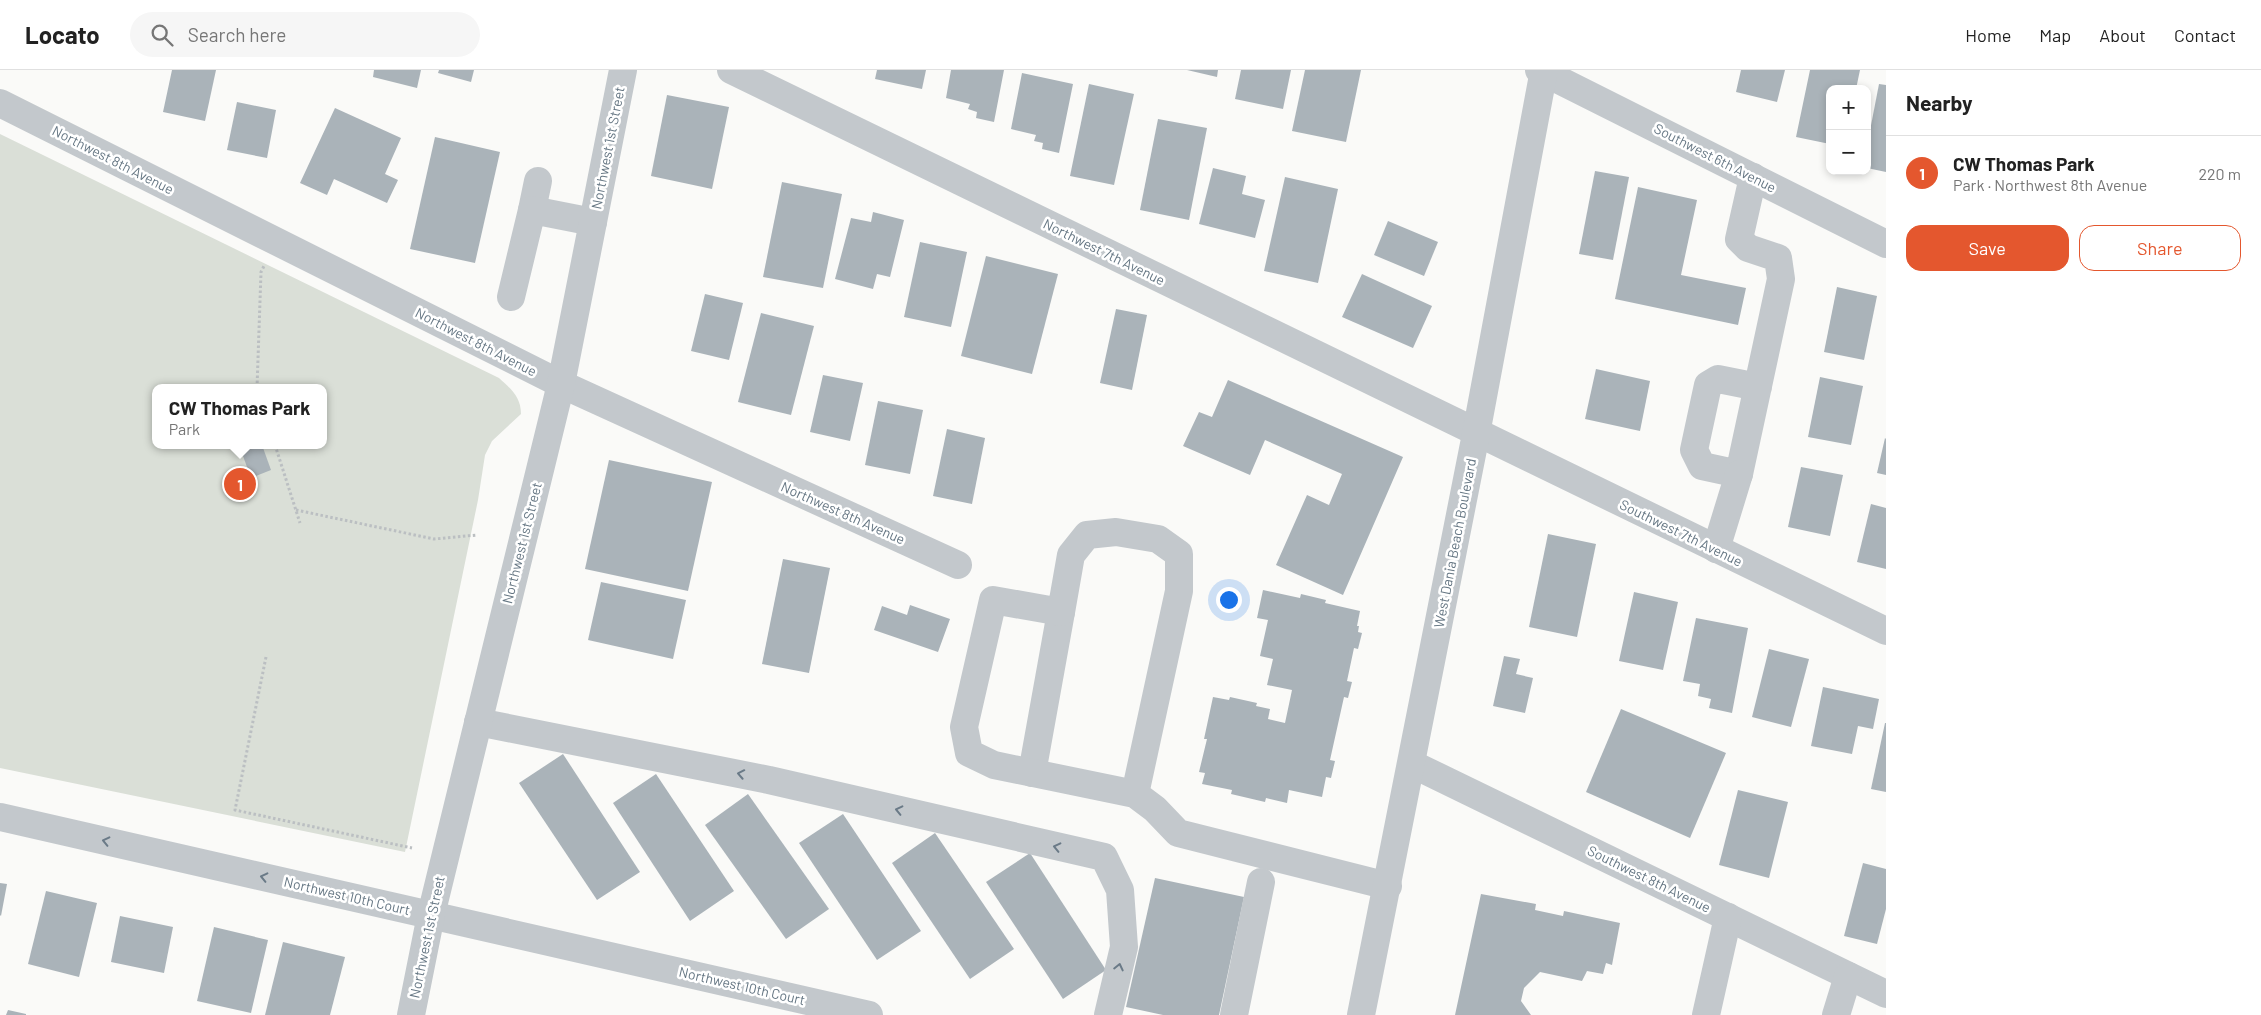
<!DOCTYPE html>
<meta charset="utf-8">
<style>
body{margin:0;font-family:Barlow,sans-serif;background:#f6f6f6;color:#222}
.controls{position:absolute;right:15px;top:15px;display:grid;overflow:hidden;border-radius:10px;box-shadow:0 2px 8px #0003}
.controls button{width:45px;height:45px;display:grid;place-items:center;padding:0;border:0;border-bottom:1px solid #e0e0e0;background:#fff;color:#222;font:25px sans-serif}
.you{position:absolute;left:1228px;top:529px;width:18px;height:18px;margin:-12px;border:4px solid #fff;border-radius:50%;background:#1a73e8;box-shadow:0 0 0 8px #1a73e833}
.badge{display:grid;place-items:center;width:32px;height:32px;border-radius:50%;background:#e4572e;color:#fff;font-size:16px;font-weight:700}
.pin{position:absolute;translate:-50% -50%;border:2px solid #fff;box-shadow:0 1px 5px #0006}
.popup{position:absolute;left:152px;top:314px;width:175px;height:65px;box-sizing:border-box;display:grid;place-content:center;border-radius:10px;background:#fff;filter:drop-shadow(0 1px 4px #0005);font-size:16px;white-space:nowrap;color:#767676}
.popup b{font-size:19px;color:#222}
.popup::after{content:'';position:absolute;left:50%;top:100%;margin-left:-10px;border:10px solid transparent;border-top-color:#fff}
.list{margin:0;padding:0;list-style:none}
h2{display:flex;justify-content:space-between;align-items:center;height:65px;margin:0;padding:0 20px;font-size:21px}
h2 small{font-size:16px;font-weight:400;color:#767676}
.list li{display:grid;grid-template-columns:32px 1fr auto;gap:15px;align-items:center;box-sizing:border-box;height:75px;padding:0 20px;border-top:1px solid #e0e0e0}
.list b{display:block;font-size:19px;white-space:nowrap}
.list p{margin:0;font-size:16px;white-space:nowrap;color:#767676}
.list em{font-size:16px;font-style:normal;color:#767676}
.actions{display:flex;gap:10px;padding:15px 20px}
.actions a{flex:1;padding:11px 0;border:1px solid #e4572e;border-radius:15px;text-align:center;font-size:18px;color:#e4572e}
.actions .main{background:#e4572e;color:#fff}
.icon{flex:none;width:28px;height:28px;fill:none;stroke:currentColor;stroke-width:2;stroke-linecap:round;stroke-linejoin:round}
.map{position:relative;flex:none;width:1886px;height:945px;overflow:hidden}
header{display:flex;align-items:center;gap:30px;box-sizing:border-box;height:70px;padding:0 25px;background:#fff;border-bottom:1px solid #e0e0e0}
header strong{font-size:24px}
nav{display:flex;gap:28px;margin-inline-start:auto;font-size:18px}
.search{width:350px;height:45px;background:#f6f6f6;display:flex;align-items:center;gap:12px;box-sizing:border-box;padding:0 18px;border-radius:28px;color:#767676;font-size:19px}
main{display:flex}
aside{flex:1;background:#fff}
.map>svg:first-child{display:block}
</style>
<header>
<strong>Locato</strong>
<div class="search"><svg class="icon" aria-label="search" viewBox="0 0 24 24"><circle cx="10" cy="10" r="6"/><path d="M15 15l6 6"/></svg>Search here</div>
<nav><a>Home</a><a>Map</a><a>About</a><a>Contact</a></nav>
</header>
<main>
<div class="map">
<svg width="1886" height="945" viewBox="0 0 1886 945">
<rect width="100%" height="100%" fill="#fafaf8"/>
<path fill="#dadfd7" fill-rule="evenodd" d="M0,64L499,308C511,319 521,327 521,344L492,371L485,385L478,430L405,782L0,698ZM156,318H324V375H156Z"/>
<g fill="#aab3b9">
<path d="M172,0H216L205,51L163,42Z"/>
<path d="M374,0H421L417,18L373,7Z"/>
<path d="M439,0H474L471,12L438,3Z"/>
<path d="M877,0H926L922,19L875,9Z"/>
<path d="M951,0H1004L994,52L976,48L977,42L968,39L970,34L946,28Z"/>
<path d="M1187,0H1218L1217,7Z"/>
<path d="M1241,0H1291L1283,39L1235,29Z"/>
<path d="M1305,0H1361L1346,72L1292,61Z"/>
<path d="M1741,0H1785L1777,32L1736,22Z"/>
<path d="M1810,0H1860L1856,19H1830V74L1796,67Z"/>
<path d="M1022,3L1073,14L1059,83L1042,79L1043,73L1034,71L1036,65L1011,59Z"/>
<path d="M1089,14L1134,24L1114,115L1070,106Z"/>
<path d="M1879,14L1886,15V102L1867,98V76Z"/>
<path d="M667,25L729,37L712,119L651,106Z"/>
<path d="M237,32L276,40L267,88L227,80Z"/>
<path d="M335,38L401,68L385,104L398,110L387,133L334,109L327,125L300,113Z"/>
<path d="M1158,49L1207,58L1189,150L1140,140Z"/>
<path d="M435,67L500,82L475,193L410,179Z"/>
<path d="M1213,98L1246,106L1242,124L1265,130L1255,168L1199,154Z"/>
<path d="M1595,101L1629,107L1613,190L1579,184Z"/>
<path d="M1285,107L1338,119L1318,213L1264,201Z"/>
<path d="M782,112L842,124L823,218L763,207Z"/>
<path d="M1638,117L1697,130L1681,205L1746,218L1738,255L1615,229Z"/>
<path d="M873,142L904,150L890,207L877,204L873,219L835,209L851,148L871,152Z"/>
<path d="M1388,151L1438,172L1424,206L1374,185Z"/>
<path d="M920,172L967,182L951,257L904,247Z"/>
<path d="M986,186L1058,204L1032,304L961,286Z"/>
<path d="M1362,204L1432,236L1413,278L1342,247Z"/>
<path d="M1837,217L1877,226L1864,290L1824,282Z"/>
<path d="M705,224L743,233L729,290L691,281Z"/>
<path d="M1116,239L1147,245L1132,320L1100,313Z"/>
<path d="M761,243L814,256L791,345L738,332Z"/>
<path d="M1596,299L1650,311L1640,361L1585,349Z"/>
<path d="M823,305L863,313L850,371L810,362Z"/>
<path d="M1820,307L1863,316L1851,375L1808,367Z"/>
<path d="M1228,310L1403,387L1343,525L1276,495L1307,425L1329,435L1342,404L1265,370L1250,405L1183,376L1199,342L1212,347Z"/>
<path d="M878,331L923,340L910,404L865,395Z"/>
<path d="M947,359L985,368L972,434L933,426Z"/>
<path d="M1885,368L1886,369V405L1877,403Z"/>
<path d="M239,375H262L271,400L251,408Z"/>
<path d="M609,390L712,412L688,521L585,499Z"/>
<path d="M1801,397L1843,405L1830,466L1788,457Z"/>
<path d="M1871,434L1886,438V499L1857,492Z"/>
<path d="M1548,464L1596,474L1577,567L1529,557Z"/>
<path d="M783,489L830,498L809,603L762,594Z"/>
<path d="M601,512L686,530L673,589L588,570Z"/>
<path d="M1263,520L1300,528L1301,524L1326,530L1325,533L1360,541L1357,556H1359L1358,562L1362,563L1358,579L1354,578L1347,611L1352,612L1348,628L1344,627L1330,690L1335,691L1331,708L1326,707L1322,727L1289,720L1287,733L1266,728L1265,732L1231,724L1232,720L1202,714L1205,703L1199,702L1207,669H1204L1213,627L1229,630L1230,627L1257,633L1256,636L1270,639L1268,649L1285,653L1292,620L1267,615L1273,589L1260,586L1268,550L1257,548Z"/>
<path d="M1634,522L1678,532L1663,600L1619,591Z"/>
<path d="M910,535L950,549L938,582L874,560L882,536L907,545Z"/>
<path d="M1696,548L1748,558L1732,643L1709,638L1711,629L1698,626L1700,614L1683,611Z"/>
<path d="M1769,579L1809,589L1791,657L1752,647Z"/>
<path d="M1504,586L1520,589L1516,604L1533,608L1525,643L1493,636Z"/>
<path d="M1823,617L1879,629L1873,659L1858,656L1852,684L1811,676Z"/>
<path d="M1621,639L1726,683L1690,768L1586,722Z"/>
<path d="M1885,653H1886V722L1871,719Z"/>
<path d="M563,684L640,802L597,830L519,713Z"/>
<path d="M656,704L734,821L690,851L613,733Z"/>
<path d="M1738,720L1788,732L1769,808L1719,795Z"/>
<path d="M748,724L829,839L786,869L705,755Z"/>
<path d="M843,744L921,861L877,890L799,773Z"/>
<path d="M935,763L1014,879L970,909L892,793Z"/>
<path d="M1030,783L1106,900L1063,929L986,812Z"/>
<path d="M1863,793L1886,799V839L1877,874L1844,866Z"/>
<path d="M1155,808L1244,827L1219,945H1163L1126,937Z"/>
<path d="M0,813L7,814L1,846L0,845Z"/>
<path d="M46,821L97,833L79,907L28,894Z"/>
<path d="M1481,824L1536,834L1535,840L1563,846L1564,841L1620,853L1612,895L1606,893L1603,904L1587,901L1582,911L1540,902L1524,918L1521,931L1531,945H1455Z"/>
<path d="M120,846L173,857L164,903L111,892Z"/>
<path d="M214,857L268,870L251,943L197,931Z"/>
<path d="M283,872L345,887L330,945H265Z"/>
<path d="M8,940L26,944V945H6Z"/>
</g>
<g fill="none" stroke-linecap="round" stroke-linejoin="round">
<g stroke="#bbbfc2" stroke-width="3" stroke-dasharray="2.5 2.5" stroke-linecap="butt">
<path d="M257,318L261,202L264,196"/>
<path d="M275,375L300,453"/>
<path d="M296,440L434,469L477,465"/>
<path d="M266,587L235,740L412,778"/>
</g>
<g stroke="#c3c8cc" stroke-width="28">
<path d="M731,0L1886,561"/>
<path d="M1539,0L1886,174"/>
<path d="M0,33L561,314L958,495"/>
<path d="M1753,107L1739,169L1748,178L1778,188L1781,209L1739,404L1702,396L1694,380L1708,315L1718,309L1758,317"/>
<path d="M532,140L538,111"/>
<path d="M511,227L532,140L593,152"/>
<path d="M1716,479L1739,404"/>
<path d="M478,652L769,710L1104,787L1120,820L1124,877L1108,945"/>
<path d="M1412,694L1886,924"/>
<path d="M1032,703L1061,542"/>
<path d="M1135,724L1179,521V484L1158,469L1116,462L1087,465L1071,485L1061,542L993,530L964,657L969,683L994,695L1135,724L1155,739L1178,763L1388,816"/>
<path d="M0,747L869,945"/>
<path d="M411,945L431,845L561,314L623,0"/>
<path d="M1234,945L1261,812"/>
<path d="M1361,945L1476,364L1544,0"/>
<path d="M1706,945L1728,847"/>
<path d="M1836,945L1848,906"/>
</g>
</g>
<defs><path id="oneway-chevron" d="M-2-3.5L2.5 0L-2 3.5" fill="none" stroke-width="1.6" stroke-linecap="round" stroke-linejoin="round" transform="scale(1.25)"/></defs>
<g stroke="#6a7a87">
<use href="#oneway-chevron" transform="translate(741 704) rotate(-169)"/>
<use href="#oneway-chevron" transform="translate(899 740) rotate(-167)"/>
<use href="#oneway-chevron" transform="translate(106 771) rotate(-167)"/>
<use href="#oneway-chevron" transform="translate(1057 777) rotate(-167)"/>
<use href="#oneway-chevron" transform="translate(264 807) rotate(-167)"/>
<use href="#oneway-chevron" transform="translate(1119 897) rotate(-77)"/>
</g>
<g text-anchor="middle" stroke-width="5" stroke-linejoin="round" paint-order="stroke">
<g font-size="14" fill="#657683" stroke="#fff">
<text transform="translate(608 78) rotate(-79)" y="5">Northwest 1st Street</text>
<text transform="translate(1715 88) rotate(27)" y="5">Southwest 6th Avenue</text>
<text transform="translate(113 90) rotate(27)" y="5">Northwest 8th Avenue</text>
<text transform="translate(1104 182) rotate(26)" y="5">Northwest 7th Avenue</text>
<text transform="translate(476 272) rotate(27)" y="5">Northwest 8th Avenue</text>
<text transform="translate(843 443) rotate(24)" y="5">Northwest 8th Avenue</text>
<text transform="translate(1681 463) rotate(26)" y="5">Southwest 7th Avenue</text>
<text transform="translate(522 473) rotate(-76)" y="5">Northwest 1st Street</text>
<text transform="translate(1455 473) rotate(-79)" y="5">West Dania Beach Boulevard</text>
<text transform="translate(1649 809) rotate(26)" y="5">Southwest 8th Avenue</text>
<text transform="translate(347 826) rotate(13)" y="5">Northwest 10th Court</text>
<text transform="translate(427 867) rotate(-78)" y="5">Northwest 1st Street</text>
<text transform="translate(742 916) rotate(13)" y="5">Northwest 10th Court</text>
</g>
</g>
</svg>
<div class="controls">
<button>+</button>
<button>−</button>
</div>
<div class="you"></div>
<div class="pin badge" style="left:240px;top:414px">1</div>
<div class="popup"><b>CW Thomas Park</b>Park</div>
</div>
<aside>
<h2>Nearby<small></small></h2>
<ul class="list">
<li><span class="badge">1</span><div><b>CW Thomas Park</b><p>Park · Northwest 8th Avenue</p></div><em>220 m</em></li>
</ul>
<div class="actions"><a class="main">Save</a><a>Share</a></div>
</aside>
</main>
